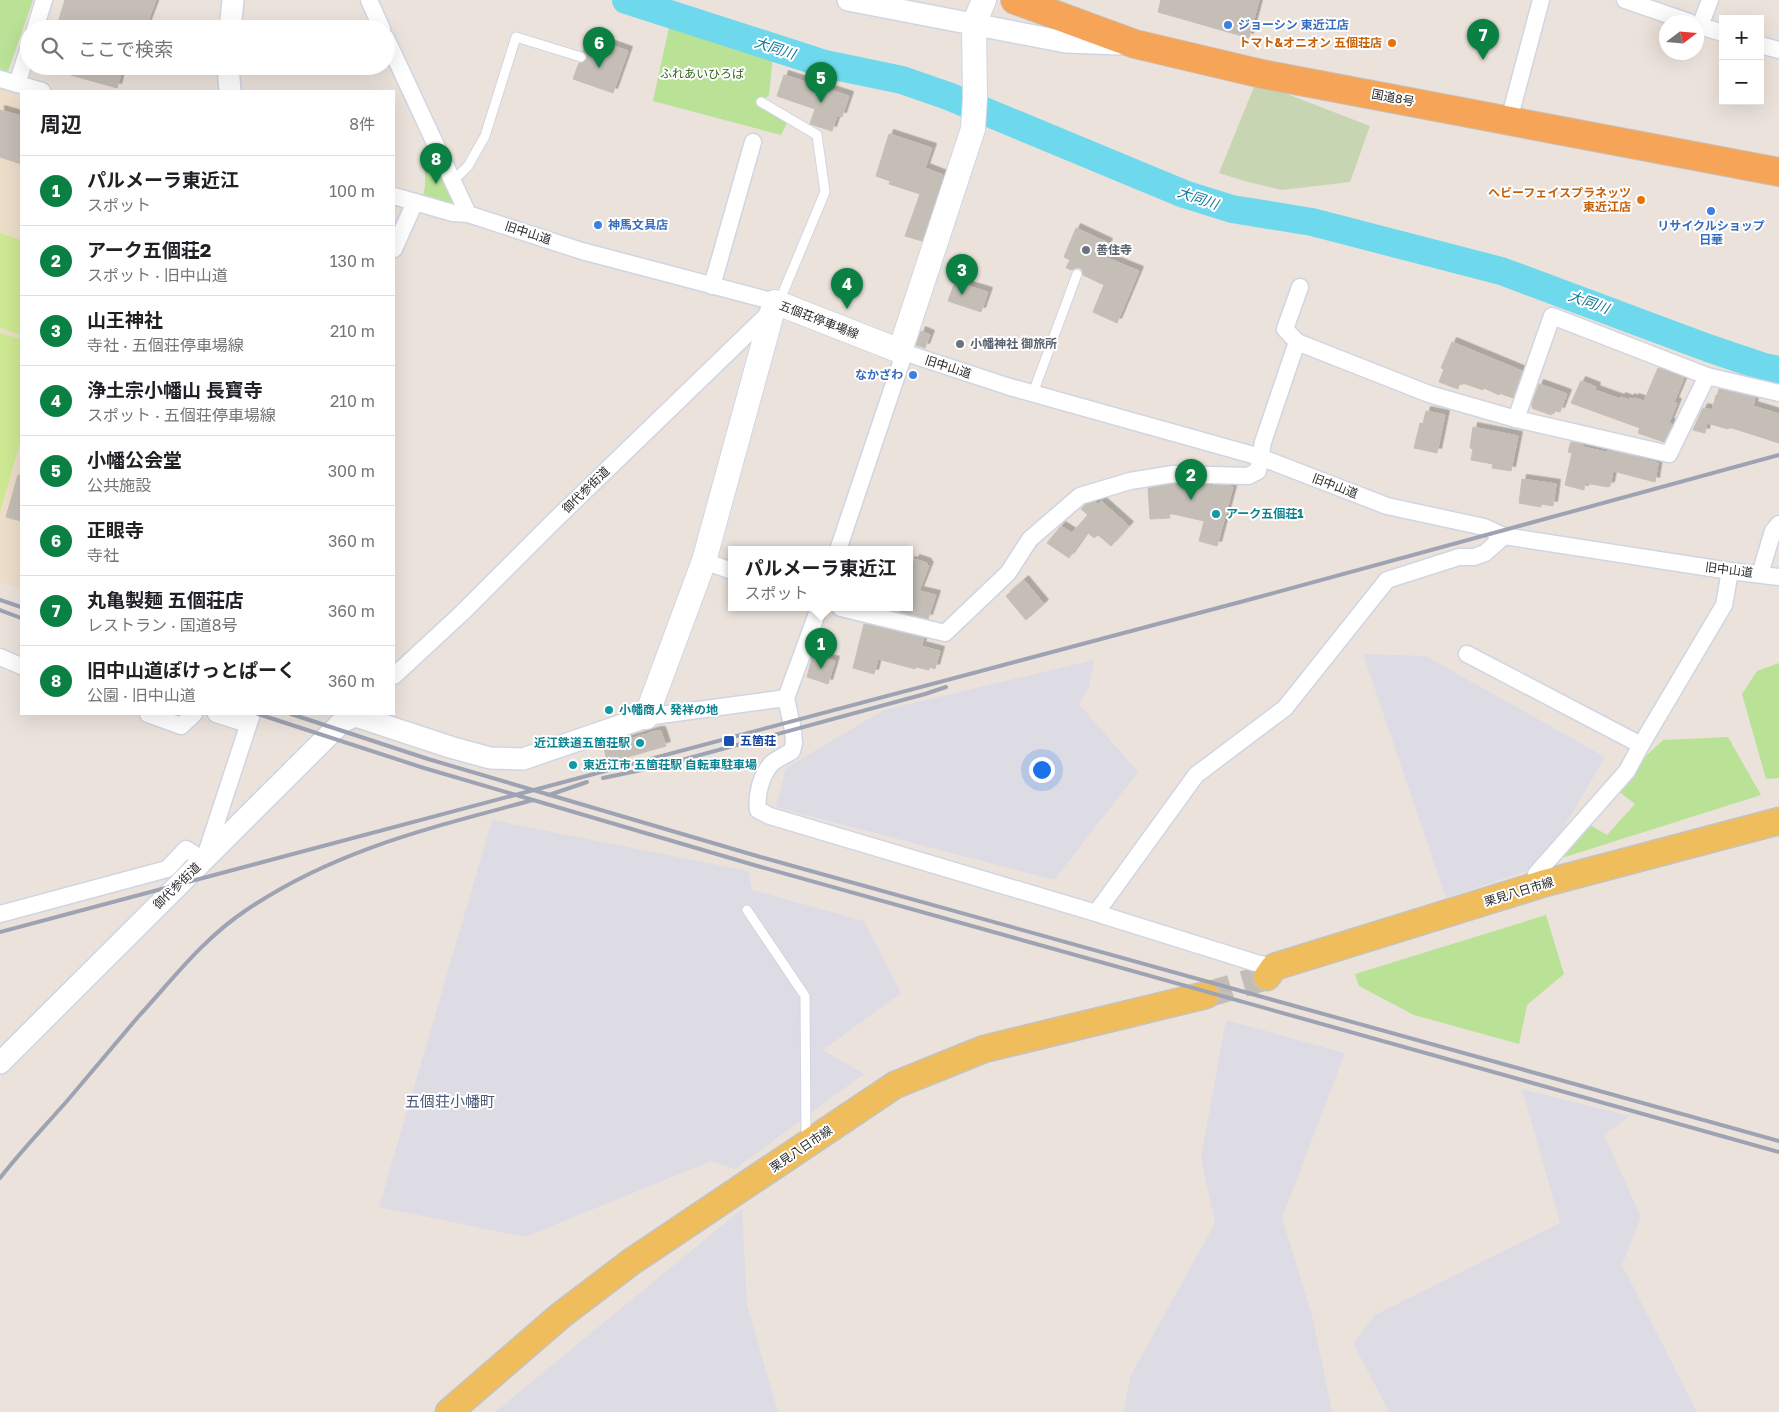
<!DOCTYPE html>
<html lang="ja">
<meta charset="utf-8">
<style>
body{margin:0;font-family:"Golos Text","Noto Sans JP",sans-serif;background:#f2f2f2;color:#202124}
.controls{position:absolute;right:15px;top:15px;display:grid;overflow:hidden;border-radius:0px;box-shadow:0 5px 20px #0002}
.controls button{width:45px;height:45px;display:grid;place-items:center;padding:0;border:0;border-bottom:1px solid #e0e0e0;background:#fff;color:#202124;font:25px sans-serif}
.compass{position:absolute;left:1659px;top:15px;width:45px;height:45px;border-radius:50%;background:#fff;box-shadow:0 5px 20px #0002;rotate:74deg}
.you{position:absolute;left:1041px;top:769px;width:18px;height:18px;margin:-12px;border:4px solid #fff;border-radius:50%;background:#1a73e8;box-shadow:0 0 0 8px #1a73e833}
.badge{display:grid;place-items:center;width:32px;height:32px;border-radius:50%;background:#0b8043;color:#fff;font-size:16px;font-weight:700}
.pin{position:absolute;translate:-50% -41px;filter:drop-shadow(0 1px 2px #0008)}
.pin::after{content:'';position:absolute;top:26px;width:18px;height:15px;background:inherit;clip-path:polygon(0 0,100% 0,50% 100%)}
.popup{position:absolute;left:728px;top:546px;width:185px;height:65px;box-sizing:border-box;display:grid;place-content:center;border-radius:0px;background:#fff;filter:drop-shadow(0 1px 4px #0005);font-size:16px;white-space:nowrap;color:#757577}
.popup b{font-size:19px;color:#202124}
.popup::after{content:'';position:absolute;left:50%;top:100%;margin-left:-10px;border:10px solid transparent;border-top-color:#fff}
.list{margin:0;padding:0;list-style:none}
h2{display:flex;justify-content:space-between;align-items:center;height:65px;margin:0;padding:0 20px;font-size:21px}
h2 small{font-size:16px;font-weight:400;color:#757577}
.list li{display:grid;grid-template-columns:32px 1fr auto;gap:15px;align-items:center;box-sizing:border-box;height:70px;padding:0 20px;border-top:1px solid #e0e0e0}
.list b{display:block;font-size:19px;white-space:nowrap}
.list p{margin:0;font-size:16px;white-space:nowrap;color:#757577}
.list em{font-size:16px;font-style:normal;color:#757577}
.icon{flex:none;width:28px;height:28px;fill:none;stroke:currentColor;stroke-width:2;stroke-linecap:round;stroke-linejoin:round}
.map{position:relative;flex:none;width:1779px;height:1412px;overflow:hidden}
.search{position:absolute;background:#fff;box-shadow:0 5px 20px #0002;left:20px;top:20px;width:375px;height:55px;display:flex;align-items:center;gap:12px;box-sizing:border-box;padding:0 18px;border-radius:28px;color:#757577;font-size:19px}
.panel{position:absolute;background:#fff;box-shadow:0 5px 20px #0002;left:20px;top:90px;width:375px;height:625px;border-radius:0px}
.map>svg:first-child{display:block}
</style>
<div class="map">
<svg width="1779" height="1412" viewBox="0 0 1779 1412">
<defs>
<filter id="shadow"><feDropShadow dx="4.5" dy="-4.5" stdDeviation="0" flood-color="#0004"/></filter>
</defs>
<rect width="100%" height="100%" fill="#ebe2db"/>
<g fill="#dddce4">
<path d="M1363,654L1426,656L1605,757L1541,866L1446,898Z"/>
<path d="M1094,660L1089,688L1079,704L1138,772L1054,880L776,807L786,768L884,710Z"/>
<path d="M492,820L748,871L752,890L864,921L901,993L823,1050L864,1074L735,1169L711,1161L525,1237L379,1207Z"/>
<path d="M1226,1020L1345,1053L1282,1218L1312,1315L1332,1412H1123L1131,1375L1215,1223L1201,1157Z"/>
<path d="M1522,1089L1630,1116L1604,1135L1641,1217L1622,1265L1697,1412H1389L1353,1343L1375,1315L1560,1223Z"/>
<path d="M742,1209L747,1305L778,1412H495Z"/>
</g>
<path fill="#eddeca" d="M0,88L21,94V589L0,582Z"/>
<g fill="#b9e297">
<path d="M0,0H33L8,72L0,69Z"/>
<path d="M670,23L773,55L769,95L758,105L787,123L781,135L653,101Z"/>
<path d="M437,161L455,203L450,208L422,200L425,187V169Z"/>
<path d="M1779,663V778L1766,779L1742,694L1757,671Z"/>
<path d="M1728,737L1761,795L1549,862L1583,821L1607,835L1635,804L1613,787L1663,740Z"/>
<path d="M1546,915L1564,974L1527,1005L1519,1044L1414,1015L1359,986L1355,974Z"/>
</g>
<path fill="#c7d5b2" d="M1256,82L1370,126L1350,182L1282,190L1248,182L1219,173Z"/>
<g fill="#cee993">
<path d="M0,233L21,240V335L0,328Z"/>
<path d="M0,333L21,339V439L0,512Z"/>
</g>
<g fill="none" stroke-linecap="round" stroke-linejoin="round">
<path stroke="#6ed9ed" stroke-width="28" d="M626,0L825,64L902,80L948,96L1184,194L1232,209L1312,222L1501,271L1708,348L1764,367L1779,370"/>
</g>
<g fill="#c4beb7" stroke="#c7beb5" filter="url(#shadow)">
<path d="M65,0H156L145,29H56Z"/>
<path d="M1161,0H1259L1249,38L1158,12Z"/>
<path d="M588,37L628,51L613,93L573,79L579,63H583L587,59V55L583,51Z"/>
<path d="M54,66H123L117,88L53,70Z"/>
<path d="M784,75L849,96L842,117L837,116L832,131L810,124L815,109L777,96Z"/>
<path d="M0,110L21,116V164L0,157Z"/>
<path d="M889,134L932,148L925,168L943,175L922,241L905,236L920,194L889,184L890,181L876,176Z"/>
<path d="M1076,228L1108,243L1102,256L1139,271L1117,323L1093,312L1104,285L1083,275L1082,270L1080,268H1075L1072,270L1066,268L1070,260L1064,257Z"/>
<path d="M955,282L988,292L981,312L948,301Z"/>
<path d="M921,331L930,335L925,348L916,345Z"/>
<path d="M1452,342L1522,371L1513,398L1499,393V395L1484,388L1483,390L1460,382L1458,389L1439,382L1444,369L1441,368Z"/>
<path d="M1658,368L1684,378L1674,402L1677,403L1669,423L1672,424L1664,442L1638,433L1640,428L1571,403L1581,381L1596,387L1595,390L1620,399L1621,397L1629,400L1630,398L1634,400V398L1644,401Z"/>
<path d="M1539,384L1567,394L1560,412L1555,411L1554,414L1552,413L1551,415L1532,408L1533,406L1531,405Z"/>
<path d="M1719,389L1755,398L1753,406L1779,414V443L1732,428H1728V429L1707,423L1705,433L1693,430L1703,408L1712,410L1716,395L1717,396Z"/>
<path d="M1426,411L1445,415L1437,453L1414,448L1420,423L1423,424Z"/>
<path d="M1473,427L1518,436L1511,471L1492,468L1493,464L1471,460L1473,449L1470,448Z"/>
<path d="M1571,442L1583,445V447L1606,452L1607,451L1616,452L1658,463L1655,482L1613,471L1610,486L1608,487L1585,483L1584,490L1565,485L1572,453L1568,452Z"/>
<path d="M18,475H21V521L6,517Z"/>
<path d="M1522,479L1556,484L1553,506L1541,504V507L1519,503Z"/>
<path d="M1174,484L1205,485L1213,487V485H1225L1233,487L1217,546L1199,541L1204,521L1169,513L1170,518L1150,519L1148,488Z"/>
<path d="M1101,501L1129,526L1111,546L1098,535L1094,538L1087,532L1069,558L1047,543L1061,526L1072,533L1088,515L1081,509L1085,505L1095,502L1098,504Z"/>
<path d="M915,559L927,563V565L929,566L919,591L936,595L928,619L894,610L895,608H910V561L914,562Z"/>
<path d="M1024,580L1044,604L1026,620L1006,596Z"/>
<path d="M864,624L924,638L921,646L940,651L935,669L929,667V670L916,667L915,669L878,659L874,674L853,668Z"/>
<path d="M813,654L835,661L828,684L807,677Z"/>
<path d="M656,731H661L666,746L607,763L604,747Z"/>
</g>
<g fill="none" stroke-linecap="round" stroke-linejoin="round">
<path stroke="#c4bdb7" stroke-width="26" stroke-dasharray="26 13" stroke-linecap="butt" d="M1206,995L1267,977"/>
<defs>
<g id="service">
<path d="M761,102L817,135L825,192L782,295L777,300"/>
<path d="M452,182L468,166L485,136L516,37L581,57"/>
<path d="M1033,393L1077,274"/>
<path d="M747,910L805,996L806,1139"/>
</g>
<g id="minor">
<path d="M369,0L382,29"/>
<path d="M1625,0L1689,22"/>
<path d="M1696,25L1723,33"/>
<path d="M1700,26L1710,0"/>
<path d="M35,29L44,0"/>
<path d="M386,38L468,214L582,251L775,302L765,317L554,521L462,613L394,676"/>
<path d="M1760,45L1779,50"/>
<path d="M0,79L42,91"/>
<path d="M17,84L29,47"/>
<path d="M1509,120L1541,0"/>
<path d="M394,196L453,213L468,214"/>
<path d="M394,249L415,202"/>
<path d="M712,286L753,142"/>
<path d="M1297,342L1285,329L1300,287"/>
<path d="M900,351L1010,387L1260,457L1387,506L1484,527L1504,536L1730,571L1779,577"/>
<path d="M1516,419L1552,316L1707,376"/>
<path d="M838,550L902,360L900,351"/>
<path d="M704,561L732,571"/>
<path d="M1760,574L1773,531L1779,524"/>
<path d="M819,608L786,698L793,730L794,743L792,751C786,755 776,759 771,764C761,776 756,795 758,810L770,816L1096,913"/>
<path d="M841,608L945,633L1008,573L1030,539L1080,496L1130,481L1173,474L1248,476L1258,471L1263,442L1297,342L1429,394L1516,419L1669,454L1707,376L1779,393"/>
<path d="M1467,654L1641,745L1724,605L1730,571"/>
<path d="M0,657L21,666"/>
<path d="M148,714L181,726L194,714"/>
<path d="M216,714L248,724"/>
<path d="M646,717L786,698"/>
<path d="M1534,887L1536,874L1627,771L1641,745"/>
<path d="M0,914L167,869L186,849L204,860L252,714"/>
<path d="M1274,967L1256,963L1096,913L1196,775L1285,708L1387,580L1459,557H1474L1485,553L1504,536"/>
</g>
<g id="tertiary">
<path d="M848,0L1066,42L1120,44"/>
<path d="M230,29L233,0"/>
<path d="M228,66L230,91"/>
<path d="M350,714L450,747L490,758L523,759L646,717"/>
<path d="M0,1063L342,722L355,716"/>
</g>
<path id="secondary" d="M646,717L704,561L775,302L900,351L973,129L975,98L974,24L984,0"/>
<g id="primary">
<path d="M1267,977L1274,967L1545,883L1779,821"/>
<path d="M449,1412L560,1316L631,1262L895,1085L984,1049L1206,995"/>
</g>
<path id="trunk" d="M1015,0L1135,44L1262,74L1779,172"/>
</defs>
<use href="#service" stroke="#d0d5e2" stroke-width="11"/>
<use href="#minor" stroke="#d0d5e2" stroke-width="19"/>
<use href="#tertiary" stroke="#d0d5e2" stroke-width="24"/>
<use href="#secondary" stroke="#d0d5e2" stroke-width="26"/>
<use href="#primary" stroke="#c3c3c3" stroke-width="29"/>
<use href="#trunk" stroke="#c3c3c3" stroke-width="30"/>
<use href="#service" stroke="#fff" stroke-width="9"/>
<use href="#minor" stroke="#fff" stroke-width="16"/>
<use href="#tertiary" stroke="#fff" stroke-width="21"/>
<use href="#secondary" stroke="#fff" stroke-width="24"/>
<use href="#primary" stroke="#efbd5c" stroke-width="26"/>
<use href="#trunk" stroke="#f6a458" stroke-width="28"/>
<g stroke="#9ea3b3" stroke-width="4">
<path d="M0,600L21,607"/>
<path d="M0,610L21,618"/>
<path d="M258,714L424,768L754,865L1779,1152"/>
<path d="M291,714L428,759L757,856L1779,1141"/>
<path d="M603,778L656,767L925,694L946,687"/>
<path d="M549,795L587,782"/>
<path d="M0,932L1259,597L1779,455"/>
<path d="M0,1178C21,1151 45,1126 67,1101C91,1073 114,1045 138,1017C172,980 203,939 245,911C334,850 430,828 533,800"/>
</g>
</g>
<g fill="#3f7fe0" stroke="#fff" stroke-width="2">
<circle cx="1228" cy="25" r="5"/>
<circle cx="1711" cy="211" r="5"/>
<circle cx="598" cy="225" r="5"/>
<circle cx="913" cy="375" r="5"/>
</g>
<g fill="#e8710a" stroke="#fff" stroke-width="2">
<circle cx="1392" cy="43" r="5"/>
<circle cx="1641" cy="200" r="5"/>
</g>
<g fill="#6b7280" stroke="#fff" stroke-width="2">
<circle cx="1086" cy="250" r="5"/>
<circle cx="960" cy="344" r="5"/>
</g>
<g fill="#0f9aa8" stroke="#fff" stroke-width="2">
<circle cx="1216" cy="514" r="5"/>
<circle cx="609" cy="710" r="5"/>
<circle cx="640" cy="743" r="5"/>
<circle cx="573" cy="765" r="5"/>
</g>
<rect fill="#1a4fb4" stroke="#fff" stroke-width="2" x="723" y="735" width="12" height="12" rx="2.5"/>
<g text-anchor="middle" stroke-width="4" stroke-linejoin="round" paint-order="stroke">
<g font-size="12" font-weight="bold" fill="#366cbe" stroke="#fff" text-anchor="start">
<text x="1238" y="29">ジョーシン 東近江店</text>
<text x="608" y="229">神馬文具店</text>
<text x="1711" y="230" text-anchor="middle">リサイクルショップ<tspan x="1711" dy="14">日華</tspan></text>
<text x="903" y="379" text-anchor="end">なかざわ</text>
</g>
<g font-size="12" font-weight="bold" fill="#c56008" stroke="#fff" text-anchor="end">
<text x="1382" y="47">トマト&amp;オニオン 五個荘店</text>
<text x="1631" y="197">ヘビーフェイスプラネッツ<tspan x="1631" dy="14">東近江店</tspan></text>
</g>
<g font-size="12" fill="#32651a" stroke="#fff">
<text x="702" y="78">ふれあいひろば</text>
</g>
<g font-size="12" fill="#292929" stroke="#fff">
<text transform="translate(1393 98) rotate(11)" y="4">国道8号</text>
<text transform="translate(528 233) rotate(18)" y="4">旧中山道</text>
<text transform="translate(819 320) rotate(21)" y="4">五個荘停車場線</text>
<text transform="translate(948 367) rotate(18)" y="4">旧中山道</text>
<text transform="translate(1335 486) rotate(21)" y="4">旧中山道</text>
<text transform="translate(586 490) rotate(-44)" y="4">御代参街道</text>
<text transform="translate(1729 570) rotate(7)" y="4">旧中山道</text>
<text transform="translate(177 886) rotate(-44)" y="4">御代参街道</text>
<text transform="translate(1519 892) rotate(-17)" y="4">栗見八日市線</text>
<text transform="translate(801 1149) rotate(-34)" y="4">栗見八日市線</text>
</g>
<g font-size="12" font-weight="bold" fill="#5b616d" stroke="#fff" text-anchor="start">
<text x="1096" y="254">善住寺</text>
<text x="970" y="348">小幡神社 御旅所</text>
</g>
<g font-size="12" font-weight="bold" fill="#0d838f" stroke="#fff" text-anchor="start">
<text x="1226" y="518">アーク五個荘1</text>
<text x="619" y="714">小幡商人 発祥の地</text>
<text x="630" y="747" text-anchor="end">近江鉄道五箇荘駅</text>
<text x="583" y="769">東近江市 五箇荘駅 自転車駐車場</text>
</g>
<g font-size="12" font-weight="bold" fill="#164399" stroke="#fff" text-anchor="start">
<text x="740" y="745">五箇荘</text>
</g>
<g font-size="14" font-style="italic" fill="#0e7798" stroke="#fff">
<text transform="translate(775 48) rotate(18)" y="5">大同川</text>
<text transform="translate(1198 198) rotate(19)" y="5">大同川</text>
<text transform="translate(1589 302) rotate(20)" y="5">大同川</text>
</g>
<g font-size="15" fill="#4a5879" stroke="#fff">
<text x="450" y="1107">五個荘小幡町</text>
</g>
</g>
</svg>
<div class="controls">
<button>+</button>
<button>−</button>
</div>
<svg class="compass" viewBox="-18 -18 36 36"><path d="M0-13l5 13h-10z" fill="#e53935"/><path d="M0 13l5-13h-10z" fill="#757577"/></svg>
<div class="you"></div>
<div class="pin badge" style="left:821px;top:669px">1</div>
<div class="popup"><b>パルメーラ東近江</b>スポット</div>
<div class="pin badge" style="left:1191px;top:500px">2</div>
<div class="pin badge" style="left:962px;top:295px">3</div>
<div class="pin badge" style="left:847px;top:309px">4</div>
<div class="pin badge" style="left:821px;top:103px">5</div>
<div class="pin badge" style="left:599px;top:68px">6</div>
<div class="pin badge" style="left:1483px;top:60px">7</div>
<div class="pin badge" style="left:436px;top:184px">8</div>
<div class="search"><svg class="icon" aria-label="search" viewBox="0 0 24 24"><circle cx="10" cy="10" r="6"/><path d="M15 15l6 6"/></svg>ここで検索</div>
<section class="panel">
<h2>周辺<small>8件</small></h2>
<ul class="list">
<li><span class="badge">1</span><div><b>パルメーラ東近江</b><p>スポット</p></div><em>100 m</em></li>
<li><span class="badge">2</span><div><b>アーク五個荘2</b><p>スポット · 旧中山道</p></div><em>130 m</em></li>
<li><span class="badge">3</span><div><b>山王神社</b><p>寺社 · 五個荘停車場線</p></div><em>210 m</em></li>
<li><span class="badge">4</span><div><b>浄土宗小幡山 長寶寺</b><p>スポット · 五個荘停車場線</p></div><em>210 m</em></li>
<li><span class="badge">5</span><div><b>小幡公会堂</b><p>公共施設</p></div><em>300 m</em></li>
<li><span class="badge">6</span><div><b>正眼寺</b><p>寺社</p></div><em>360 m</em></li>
<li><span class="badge">7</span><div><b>丸亀製麺 五個荘店</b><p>レストラン · 国道8号</p></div><em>360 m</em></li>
<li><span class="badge">8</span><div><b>旧中山道ぽけっとぱーく</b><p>公園 · 旧中山道</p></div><em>360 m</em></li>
</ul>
</section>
</div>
